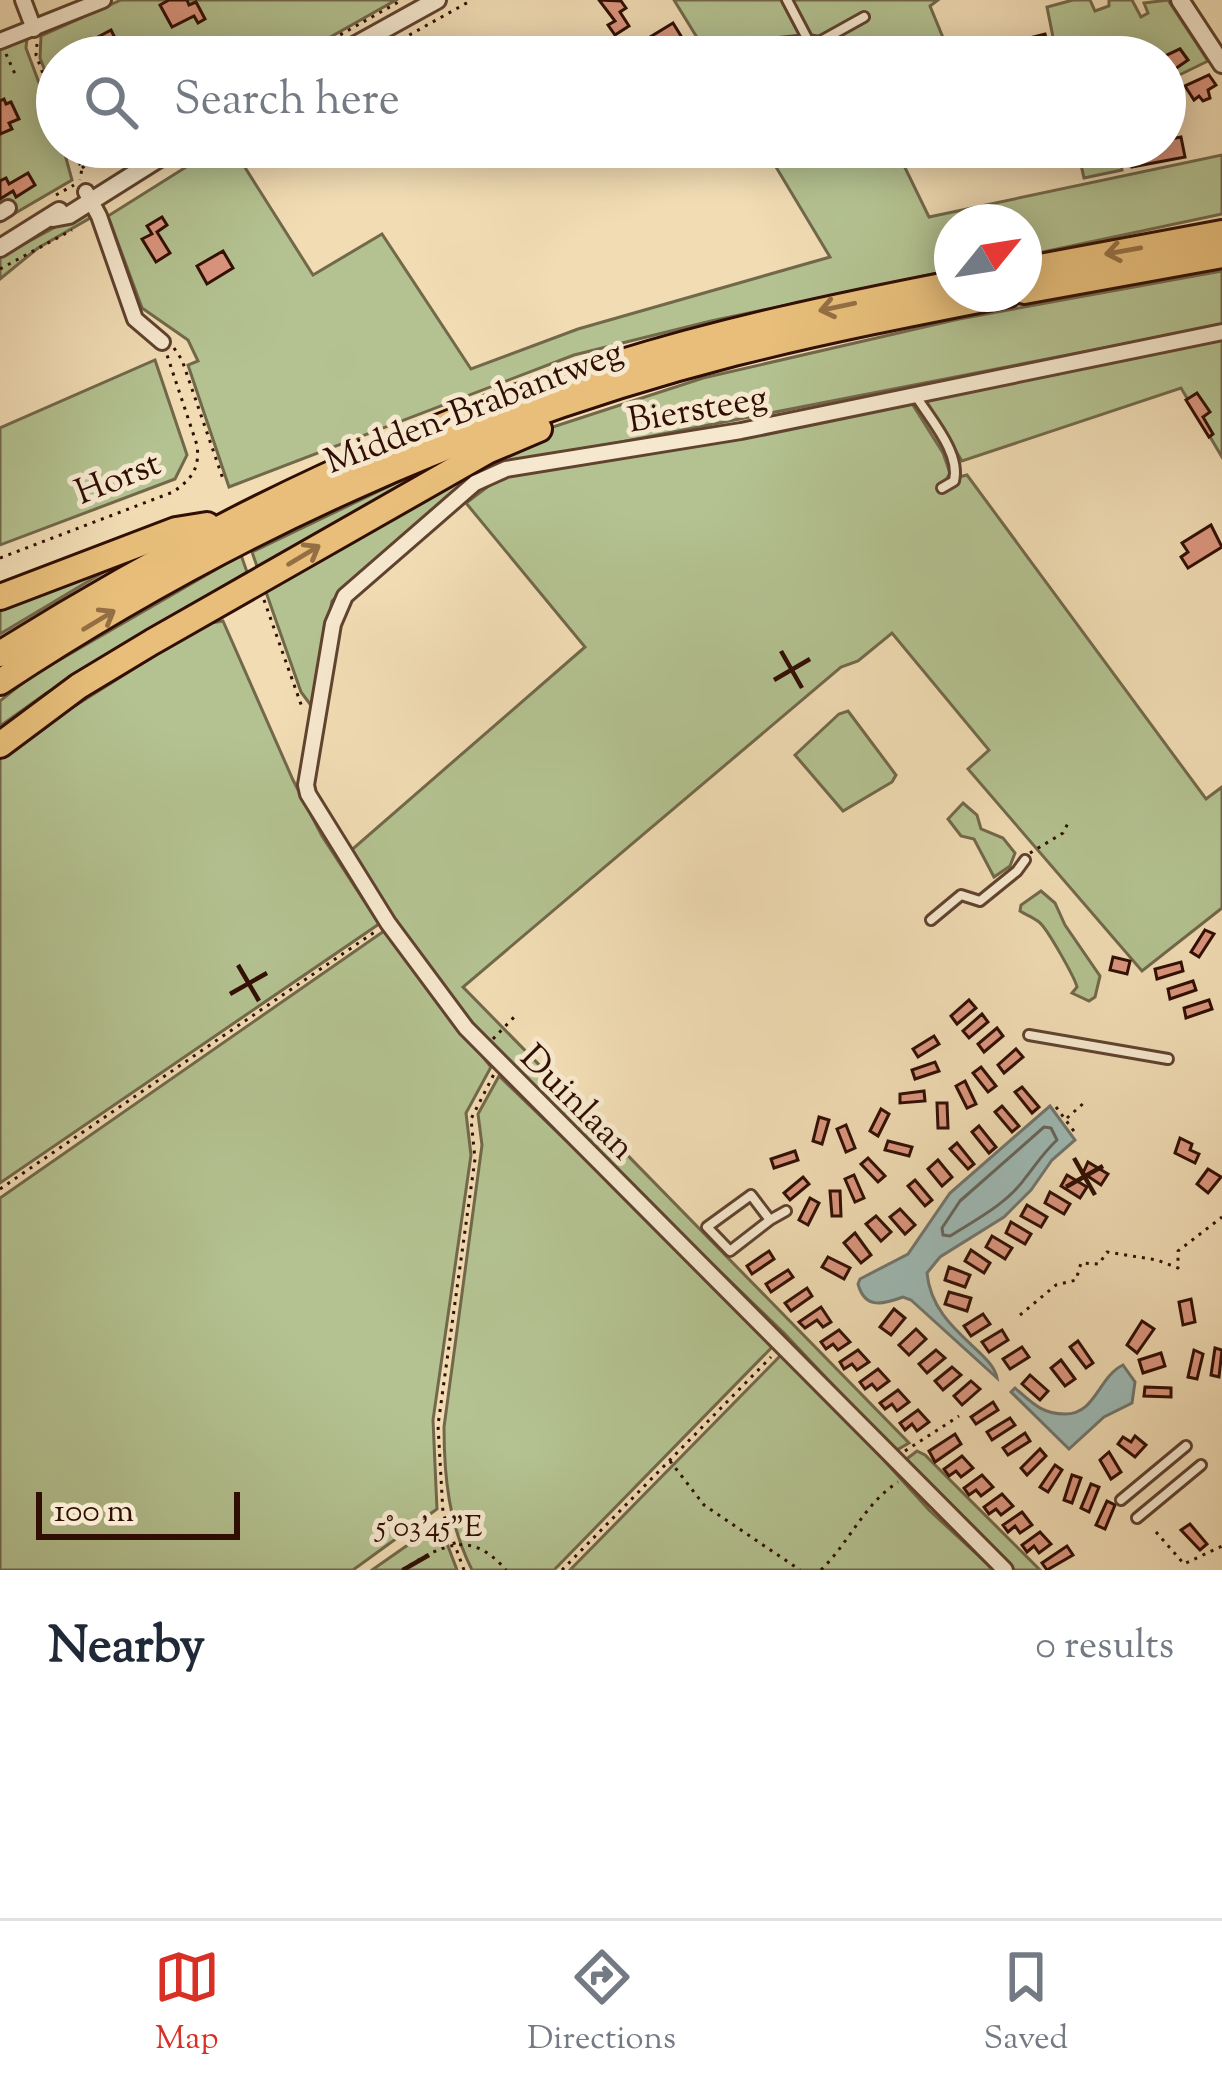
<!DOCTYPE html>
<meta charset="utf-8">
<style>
body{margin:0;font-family:"Sorts Mill Goudy",serif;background:#f6f6f7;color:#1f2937}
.compass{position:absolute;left:934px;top:204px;width:108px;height:108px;border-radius:50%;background:#fff;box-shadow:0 6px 30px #0003;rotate:60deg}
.scale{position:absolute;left:36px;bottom:30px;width:204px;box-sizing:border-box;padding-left:12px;border:6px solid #300e03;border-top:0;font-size:33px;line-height:42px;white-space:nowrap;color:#300e03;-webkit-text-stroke:9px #f6e8ce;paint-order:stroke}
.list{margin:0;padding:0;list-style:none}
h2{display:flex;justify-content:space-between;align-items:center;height:156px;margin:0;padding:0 48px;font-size:51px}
h2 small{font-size:39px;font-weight:400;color:#747a83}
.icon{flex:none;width:66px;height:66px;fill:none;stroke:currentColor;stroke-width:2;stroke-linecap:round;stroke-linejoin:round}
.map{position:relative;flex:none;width:1222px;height:1570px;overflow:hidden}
.search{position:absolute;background:#fff;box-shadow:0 6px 30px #0003;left:36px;right:36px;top:36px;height:132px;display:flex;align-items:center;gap:30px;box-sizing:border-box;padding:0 42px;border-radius:66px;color:#747a83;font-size:45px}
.sheet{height:348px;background:#fff}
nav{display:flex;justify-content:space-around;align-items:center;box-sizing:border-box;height:168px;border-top:3px solid #e0e1e3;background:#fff;font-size:33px;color:#747a83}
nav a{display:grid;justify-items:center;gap:6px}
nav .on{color:#d93025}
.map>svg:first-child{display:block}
</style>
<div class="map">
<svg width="1222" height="1570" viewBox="0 0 1222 1570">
<rect width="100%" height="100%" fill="#f1dcb4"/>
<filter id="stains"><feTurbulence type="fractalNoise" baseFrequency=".00167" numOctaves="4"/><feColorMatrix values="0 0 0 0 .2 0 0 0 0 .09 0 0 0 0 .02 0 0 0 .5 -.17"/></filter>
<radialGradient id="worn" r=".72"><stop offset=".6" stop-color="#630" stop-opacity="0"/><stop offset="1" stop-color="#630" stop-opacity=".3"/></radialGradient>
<g fill="#b4c291" stroke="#72684a" stroke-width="3">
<path d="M121,0H396L295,57H57V102L40,58L41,36Z"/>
<path d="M674,0H938L930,6L951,57H709Z"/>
<path d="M1073,0H1090L1095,11L1109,6V0H1132L1141,17L1148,13L1144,3L1168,0L1208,61L1173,78L1169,73L1188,60L1180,49L1163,57H1057L1047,7Z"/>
<path d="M27,38L26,48L57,131V147H63L72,180L0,222V48Z"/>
<path d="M218,147H232L313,275L382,234L471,369L578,329L830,257L764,147H895L929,217L1222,155V214L1024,256V222H952V270L711,321L574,355L229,487L188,365L198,361L188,340L142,308L108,216Z"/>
<path d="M1077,147H1117L1122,170L1084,178Z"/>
<path d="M83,212L92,217L38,248L0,279V257Z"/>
<path d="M1222,271V325L488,468L451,493L332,601L313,708L301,692L252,552L427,468L703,378L959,319Z"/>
<path d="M1222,338V457L1181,388L962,461L925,400Z"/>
<path d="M155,360L187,455L175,479L0,545V428Z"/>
<path d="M911,402L943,453L950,473L946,480L967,475L1206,799L1222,787V908L1142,971L968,769L989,750L892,633L858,661L841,667L463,987L909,1443L895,1451L785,1334L563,1120L470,1023L394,922L348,853L585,647L466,503L502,476Z"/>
<path d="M132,551L134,554L0,634V610Z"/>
<path d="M241,555L247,572L45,694L0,726V701L30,677Z"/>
<path d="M223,621L293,780L322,836L379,924L0,1183V753L205,624Z"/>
<path d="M848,711L896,775L892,782L843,811L795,755L839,714Z"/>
<path d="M963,803L977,815L981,829L1003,838L1015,853L1010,866L994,877L974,839L961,836L948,819Z"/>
<path d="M1041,891L1055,903L1065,925L1100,976L1095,997L1089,1001L1072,993L1077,987C1075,978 1047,928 1039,922C1033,917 1026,915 1020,911L1021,905Z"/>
<path d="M384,931L491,1067L466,1113L471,1155L433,1420L437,1509L353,1570H0V1198Z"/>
<path d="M499,1076L776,1343L554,1570H472C449,1524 444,1478 444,1427L482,1145L478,1114Z"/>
<path d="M785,1351L929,1510L994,1570H570Z"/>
<path d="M917,1451L925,1455L1040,1570H1014L904,1461Z"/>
<path d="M440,1525L457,1570H372L435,1526Z"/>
</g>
<g fill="#9dbab5" stroke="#71756e" stroke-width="3">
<path d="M1050,1106L1075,1140L1052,1160L1031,1190L1004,1217L940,1257L927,1273C932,1329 992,1350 997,1378L911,1300L903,1297C884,1304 865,1310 858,1284L860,1279L908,1254L950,1193Z"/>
<path d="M1123,1365L1135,1382L1132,1403L1104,1417L1069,1449L1011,1392L1015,1388C1032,1403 1042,1414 1065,1414C1096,1414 1098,1377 1123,1365Z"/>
</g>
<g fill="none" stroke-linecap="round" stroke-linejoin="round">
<path stroke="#66645c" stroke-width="3" d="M1044,1127L1051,1128L1057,1140C1044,1152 1037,1163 1026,1177C1007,1204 977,1219 950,1236L943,1235L942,1228L960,1201Z"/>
</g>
<g fill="#dc967f" stroke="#300e03" stroke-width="3">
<path d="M169,0H187L189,5L196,2L205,19L198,23L194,16L172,27L160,5Z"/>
<path d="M599,0L621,1L626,8L620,12L629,26L615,35L608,25L615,21Z"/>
<path d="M673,23L694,57H645L637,45Z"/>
<path d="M111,30L118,44L126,40L135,57H96L92,50L89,52L85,44Z"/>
<path d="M1045,34L1049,50L1025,55L1021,40Z"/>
<path d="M1180,49L1188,60L1169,73L1173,78L1165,81L1163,57Z"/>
<path d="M1209,75L1216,85L1208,90L1210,98L1203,101L1199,96L1194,100L1185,86Z"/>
<path d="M4,99L6,104L11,102L19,119L9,123L12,129L0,134V101Z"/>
<path d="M1181,137L1185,157L1132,167L1128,147H1165V140Z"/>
<path d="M28,173L35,185L16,197L13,191L0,199V181L6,178L9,184Z"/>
<path d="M162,217L167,225L157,232L170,253L156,262L142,239L152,234L147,226Z"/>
<path d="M223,251L233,268L207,284L197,266Z"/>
<path d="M1197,393L1210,412L1203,417L1213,434L1209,437L1186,400Z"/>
<path d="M1211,525L1222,547L1188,568L1181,557L1188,552L1182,543Z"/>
<path d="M1205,930L1214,934L1199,957L1191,952Z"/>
<path d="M1113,957L1130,961L1127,974L1110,970Z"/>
<path d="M1181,962L1183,971L1157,979L1155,969Z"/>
<path d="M1193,981L1196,990L1170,999L1168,989Z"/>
<path d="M969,1000L976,1008L957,1024L951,1016Z"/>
<path d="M1209,1000L1212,1009L1186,1018L1184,1008Z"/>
<path d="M982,1014L988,1022L969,1038L963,1031Z"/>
<path d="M997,1028L1003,1036L984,1052L978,1044Z"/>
<path d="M934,1036L939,1044L918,1057L913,1049Z"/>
<path d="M1016,1049L1023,1057L1004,1073L998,1065Z"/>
<path d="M935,1062L939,1071L915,1079L912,1070Z"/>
<path d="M981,1067L996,1086L988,1092L973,1073Z"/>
<path d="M965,1081L976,1104L967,1108L956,1086Z"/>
<path d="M1022,1087L1039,1107L1032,1113L1015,1092Z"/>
<path d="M924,1091L925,1101L900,1103V1094Z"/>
<path d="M937,1103H947L948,1128H938Z"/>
<path d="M1002,1106L1019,1126L1012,1132L995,1112Z"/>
<path d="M881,1109L889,1114L878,1136L870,1131Z"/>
<path d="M819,1117L829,1120L822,1144L813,1141Z"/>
<path d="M846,1125L855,1148L846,1152L837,1129Z"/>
<path d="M979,1126L996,1147L989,1153L972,1132Z"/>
<path d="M1180,1138L1192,1144L1190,1150L1199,1154L1195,1163L1175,1153Z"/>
<path d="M888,1141L912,1147L909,1156L885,1150Z"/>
<path d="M957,1143L974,1164L968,1169L950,1149Z"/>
<path d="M795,1151L798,1160L774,1168L771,1159Z"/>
<path d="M868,1158L885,1176L878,1182L861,1164Z"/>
<path d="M938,1160L952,1177L942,1186L928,1169Z"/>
<path d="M1088,1162L1108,1174L1101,1185L1083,1173Z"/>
<path d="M1208,1169L1221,1177L1208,1193L1197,1184Z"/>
<path d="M854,1175L864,1198L855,1202L845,1179Z"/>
<path d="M1067,1175L1087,1187L1080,1198L1061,1186Z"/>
<path d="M803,1177L809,1184L790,1200L784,1193Z"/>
<path d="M915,1180L932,1200L925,1206L908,1186Z"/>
<path d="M830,1191H840L841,1216H832Z"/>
<path d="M1050,1192L1070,1204L1064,1214L1045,1203Z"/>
<path d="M810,1198L819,1203L808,1225L799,1220Z"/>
<path d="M1027,1205L1047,1217L1041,1227L1021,1216Z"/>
<path d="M900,1209L915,1225L905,1234L890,1217Z"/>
<path d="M876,1216L891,1232L881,1241L866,1224Z"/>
<path d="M1011,1222L1031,1234L1025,1244L1006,1233Z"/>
<path d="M855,1233L871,1255L861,1263L844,1243Z"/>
<path d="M992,1236L1012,1248L1005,1259L986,1247Z"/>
<path d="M971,1250L990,1263L984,1273L965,1261Z"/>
<path d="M769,1251L774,1259L752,1274L747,1266Z"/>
<path d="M828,1257L850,1268L844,1279L822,1267Z"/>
<path d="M949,1267L970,1275L965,1287L945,1280Z"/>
<path d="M788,1270L793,1277L771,1292L766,1284Z"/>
<path d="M807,1288L812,1296L791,1311L785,1303Z"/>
<path d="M949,1292L971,1298L967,1311L945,1304Z"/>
<path d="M1191,1299L1195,1322L1183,1325L1179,1302Z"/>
<path d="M821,1307L831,1322L823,1327L817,1320L805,1328L799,1322Z"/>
<path d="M894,1309L905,1318L891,1335L880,1327Z"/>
<path d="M983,1314L990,1324L971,1336L964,1326Z"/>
<path d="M1142,1321L1154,1329L1137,1353L1127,1345Z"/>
<path d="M916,1329L926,1339L909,1355L899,1345Z"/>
<path d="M839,1330L850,1342L838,1350L833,1344L826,1349L821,1342Z"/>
<path d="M1002,1330L1008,1340L989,1352L982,1342Z"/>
<path d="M1078,1341L1093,1363L1086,1368L1070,1347Z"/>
<path d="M1022,1347L1029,1357L1010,1369L1003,1359Z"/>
<path d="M1215,1348L1222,1350L1219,1377L1211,1375Z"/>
<path d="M858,1350L869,1362L857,1370L852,1364L844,1369L840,1362Z"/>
<path d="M936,1350L945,1358L927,1373L919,1364Z"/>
<path d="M1194,1350L1203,1354L1197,1379L1188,1377Z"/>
<path d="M1161,1353L1165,1366L1143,1373L1139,1360Z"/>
<path d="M1061,1360L1075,1379L1065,1386L1051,1368Z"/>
<path d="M952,1367L961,1375L943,1390L935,1381Z"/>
<path d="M878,1369L889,1381L877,1390L872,1384L865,1389L860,1382Z"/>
<path d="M1030,1375L1048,1391L1040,1400L1022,1384Z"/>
<path d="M971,1381L980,1389L962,1405L954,1396Z"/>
<path d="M1145,1387L1171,1388V1397L1144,1396Z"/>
<path d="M898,1390L909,1402L897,1411L892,1404L885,1409L880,1403Z"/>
<path d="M993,1402L998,1410L976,1424L971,1417Z"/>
<path d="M918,1410L929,1422L917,1431L912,1424L905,1430L900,1423Z"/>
<path d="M1010,1418L1015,1425L992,1440L987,1432Z"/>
<path d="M1025,1433L1030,1441L1008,1455L1003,1448Z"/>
<path d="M955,1434L961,1444L935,1462L929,1451Z"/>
<path d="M1135,1436L1146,1445L1135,1457L1118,1444L1123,1437L1131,1442Z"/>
<path d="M1040,1449L1046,1456L1027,1475L1021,1468Z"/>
<path d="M1109,1452L1121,1472L1111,1479L1100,1460Z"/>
<path d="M962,1456L973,1468L961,1477L956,1471L949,1476L944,1469Z"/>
<path d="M1055,1465L1062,1470L1048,1492L1040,1487Z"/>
<path d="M982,1475L993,1487L981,1496L976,1490L969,1495L964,1488Z"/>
<path d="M1072,1475L1081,1478L1072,1503L1064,1500Z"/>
<path d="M1091,1484L1099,1487L1089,1512L1081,1508Z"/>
<path d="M1002,1494L1013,1506L1001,1515L996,1509L989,1514L984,1507Z"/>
<path d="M1107,1501L1115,1505L1105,1529L1096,1525Z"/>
<path d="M1022,1512L1032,1525L1020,1533L1015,1526L1008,1532L1003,1525Z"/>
<path d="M1190,1524L1207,1544L1200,1550L1181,1530Z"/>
<path d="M1040,1532L1051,1544L1039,1553L1034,1546L1027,1552L1022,1545Z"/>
<path d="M1067,1546L1073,1555L1047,1570L1042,1563Z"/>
</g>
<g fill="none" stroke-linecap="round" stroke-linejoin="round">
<defs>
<g id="service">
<path d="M787,0L808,40L819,42L864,17"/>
<path d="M742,57L769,44L808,40"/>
<path d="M827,57L819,42L856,49"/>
<path d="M916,396C930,419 961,453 954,481L942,488"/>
<path d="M931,920L961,895L980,901L1017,871L1025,860"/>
<path d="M1029,1035L1168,1059"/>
<path d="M770,1220L730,1251L707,1227L751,1195L770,1220L786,1211"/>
<path d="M1121,1500L1186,1446"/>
<path d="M1137,1518L1201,1465"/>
</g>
<g id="minor">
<path d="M23,0L34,29"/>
<path d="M0,41L103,0"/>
<path d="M86,192L99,216L135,319L162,342"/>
<path d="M0,213L8,208"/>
<path d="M1005,1570L466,1028L388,923L308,794L306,785L333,624L345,596L475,483L506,469L741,431L1222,332"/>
</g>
<g id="tertiary">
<path d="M1180,0L1222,64"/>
<path d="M334,57L437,0"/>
<path d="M53,218L69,215L177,147"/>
<path d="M0,248L59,211"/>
</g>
<g id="trunk">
<path d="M1024,270L1222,233"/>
<path d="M1024,291L1222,255"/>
<path d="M0,597L176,530L207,525"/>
<path d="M0,654C193,533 397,432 616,364C726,330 839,306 952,284"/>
<path d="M0,682C225,533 473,420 734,353C825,330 917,312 1009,294"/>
<path d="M0,745L79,686L152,642L487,451L539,429"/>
</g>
</defs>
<use href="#service" stroke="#60422f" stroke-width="14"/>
<use href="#minor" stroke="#60422f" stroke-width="20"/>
<use href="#tertiary" stroke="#60422f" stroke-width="22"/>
<use href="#trunk" stroke="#300e03" stroke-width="30"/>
<g stroke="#300e03" stroke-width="3" stroke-dasharray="3 6" stroke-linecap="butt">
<path d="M37,44L36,55L57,111"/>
<path d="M6,54L15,74"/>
<path d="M301,57L402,0"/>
<path d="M370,57L472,0"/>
<path d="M70,147L82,168L80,180"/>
<path d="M181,164L210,147"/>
<path d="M82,168L90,161L122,158L142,147"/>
<path d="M56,195L74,185"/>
<path d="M0,269L72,230"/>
<path d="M174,348L182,360L224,482"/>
<path d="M0,558L173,492C192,479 200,468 197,445L167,355"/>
<path d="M264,600L303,710"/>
<path d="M1030,853L1063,833L1069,821"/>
<path d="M493,1039L517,1014"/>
<path d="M1056,1107L1076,1134"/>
<path d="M1067,1118L1086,1101"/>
<path d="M0,1189L376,931"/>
<path d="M1020,1315L1056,1285L1076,1280L1081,1263L1099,1264L1107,1252L1157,1260L1178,1268V1251L1222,1217"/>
<path d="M905,1451L959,1416"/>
<path d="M670,1461L704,1505L800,1570"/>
<path d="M1156,1532L1184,1564L1222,1546"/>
<path d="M402,1570C441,1546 470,1528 506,1570"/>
<path d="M464,1570L443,1513L438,1425L475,1159L471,1119L494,1074"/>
<path d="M562,1570L771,1357"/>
<path d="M821,1570C849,1543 864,1504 898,1482"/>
</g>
<use href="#service" stroke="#f6e8ce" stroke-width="8"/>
<use href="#minor" stroke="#f6e8ce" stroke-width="14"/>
<use href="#tertiary" stroke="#f6e8ce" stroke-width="16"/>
<use href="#trunk" stroke="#e8be7a" stroke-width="24"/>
</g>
<defs><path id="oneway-shaft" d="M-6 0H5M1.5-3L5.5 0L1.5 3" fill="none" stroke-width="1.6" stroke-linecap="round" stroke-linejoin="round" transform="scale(3)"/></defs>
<g stroke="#956f44">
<use href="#oneway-shaft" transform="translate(1123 251) rotate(170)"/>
<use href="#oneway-shaft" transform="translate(837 307) rotate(168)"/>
<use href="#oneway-shaft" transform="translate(304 555) rotate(-31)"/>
<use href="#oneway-shaft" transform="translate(99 620) rotate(-31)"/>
</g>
<path fill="none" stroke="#300e03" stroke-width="4.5" d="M781,651L802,688M774,680L810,659M238,965L259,1001M230,994L267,973M1074,1158L1095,1195M1066,1187L1103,1166M403,1570L429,1555"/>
<g text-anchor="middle" stroke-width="10" stroke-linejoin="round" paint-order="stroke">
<g font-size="36" fill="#300e03" stroke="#f6e8ce">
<text transform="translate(473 405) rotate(-21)" y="13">Midden-Brabantweg</text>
<text transform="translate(697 407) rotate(-10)" y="13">Biersteeg</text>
<text transform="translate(117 476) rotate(-22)" y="13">Horst</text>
<text transform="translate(579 1101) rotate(45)" y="13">Duinlaan</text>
</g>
</g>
<g font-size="30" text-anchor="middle" fill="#300e03" stroke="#f6e8ce" stroke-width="10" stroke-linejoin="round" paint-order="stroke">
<text x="429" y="1536">5°03'45"E</text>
</g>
<rect width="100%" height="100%" filter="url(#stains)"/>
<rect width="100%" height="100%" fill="url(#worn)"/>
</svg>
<svg class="compass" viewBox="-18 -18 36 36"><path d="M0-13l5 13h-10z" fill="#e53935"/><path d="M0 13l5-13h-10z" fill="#747a83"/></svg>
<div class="scale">100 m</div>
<div class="search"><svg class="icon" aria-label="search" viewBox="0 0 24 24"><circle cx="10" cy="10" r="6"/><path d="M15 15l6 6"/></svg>Search here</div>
</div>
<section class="sheet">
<h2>Nearby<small>0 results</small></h2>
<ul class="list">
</ul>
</section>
<nav>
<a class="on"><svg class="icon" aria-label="map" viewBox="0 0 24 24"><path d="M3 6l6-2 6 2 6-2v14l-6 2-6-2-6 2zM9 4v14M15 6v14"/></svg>Map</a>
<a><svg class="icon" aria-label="directions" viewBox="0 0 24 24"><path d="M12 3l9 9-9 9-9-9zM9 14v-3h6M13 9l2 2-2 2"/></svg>Directions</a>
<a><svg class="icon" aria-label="saved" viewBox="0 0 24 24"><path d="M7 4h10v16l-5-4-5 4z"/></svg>Saved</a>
</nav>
